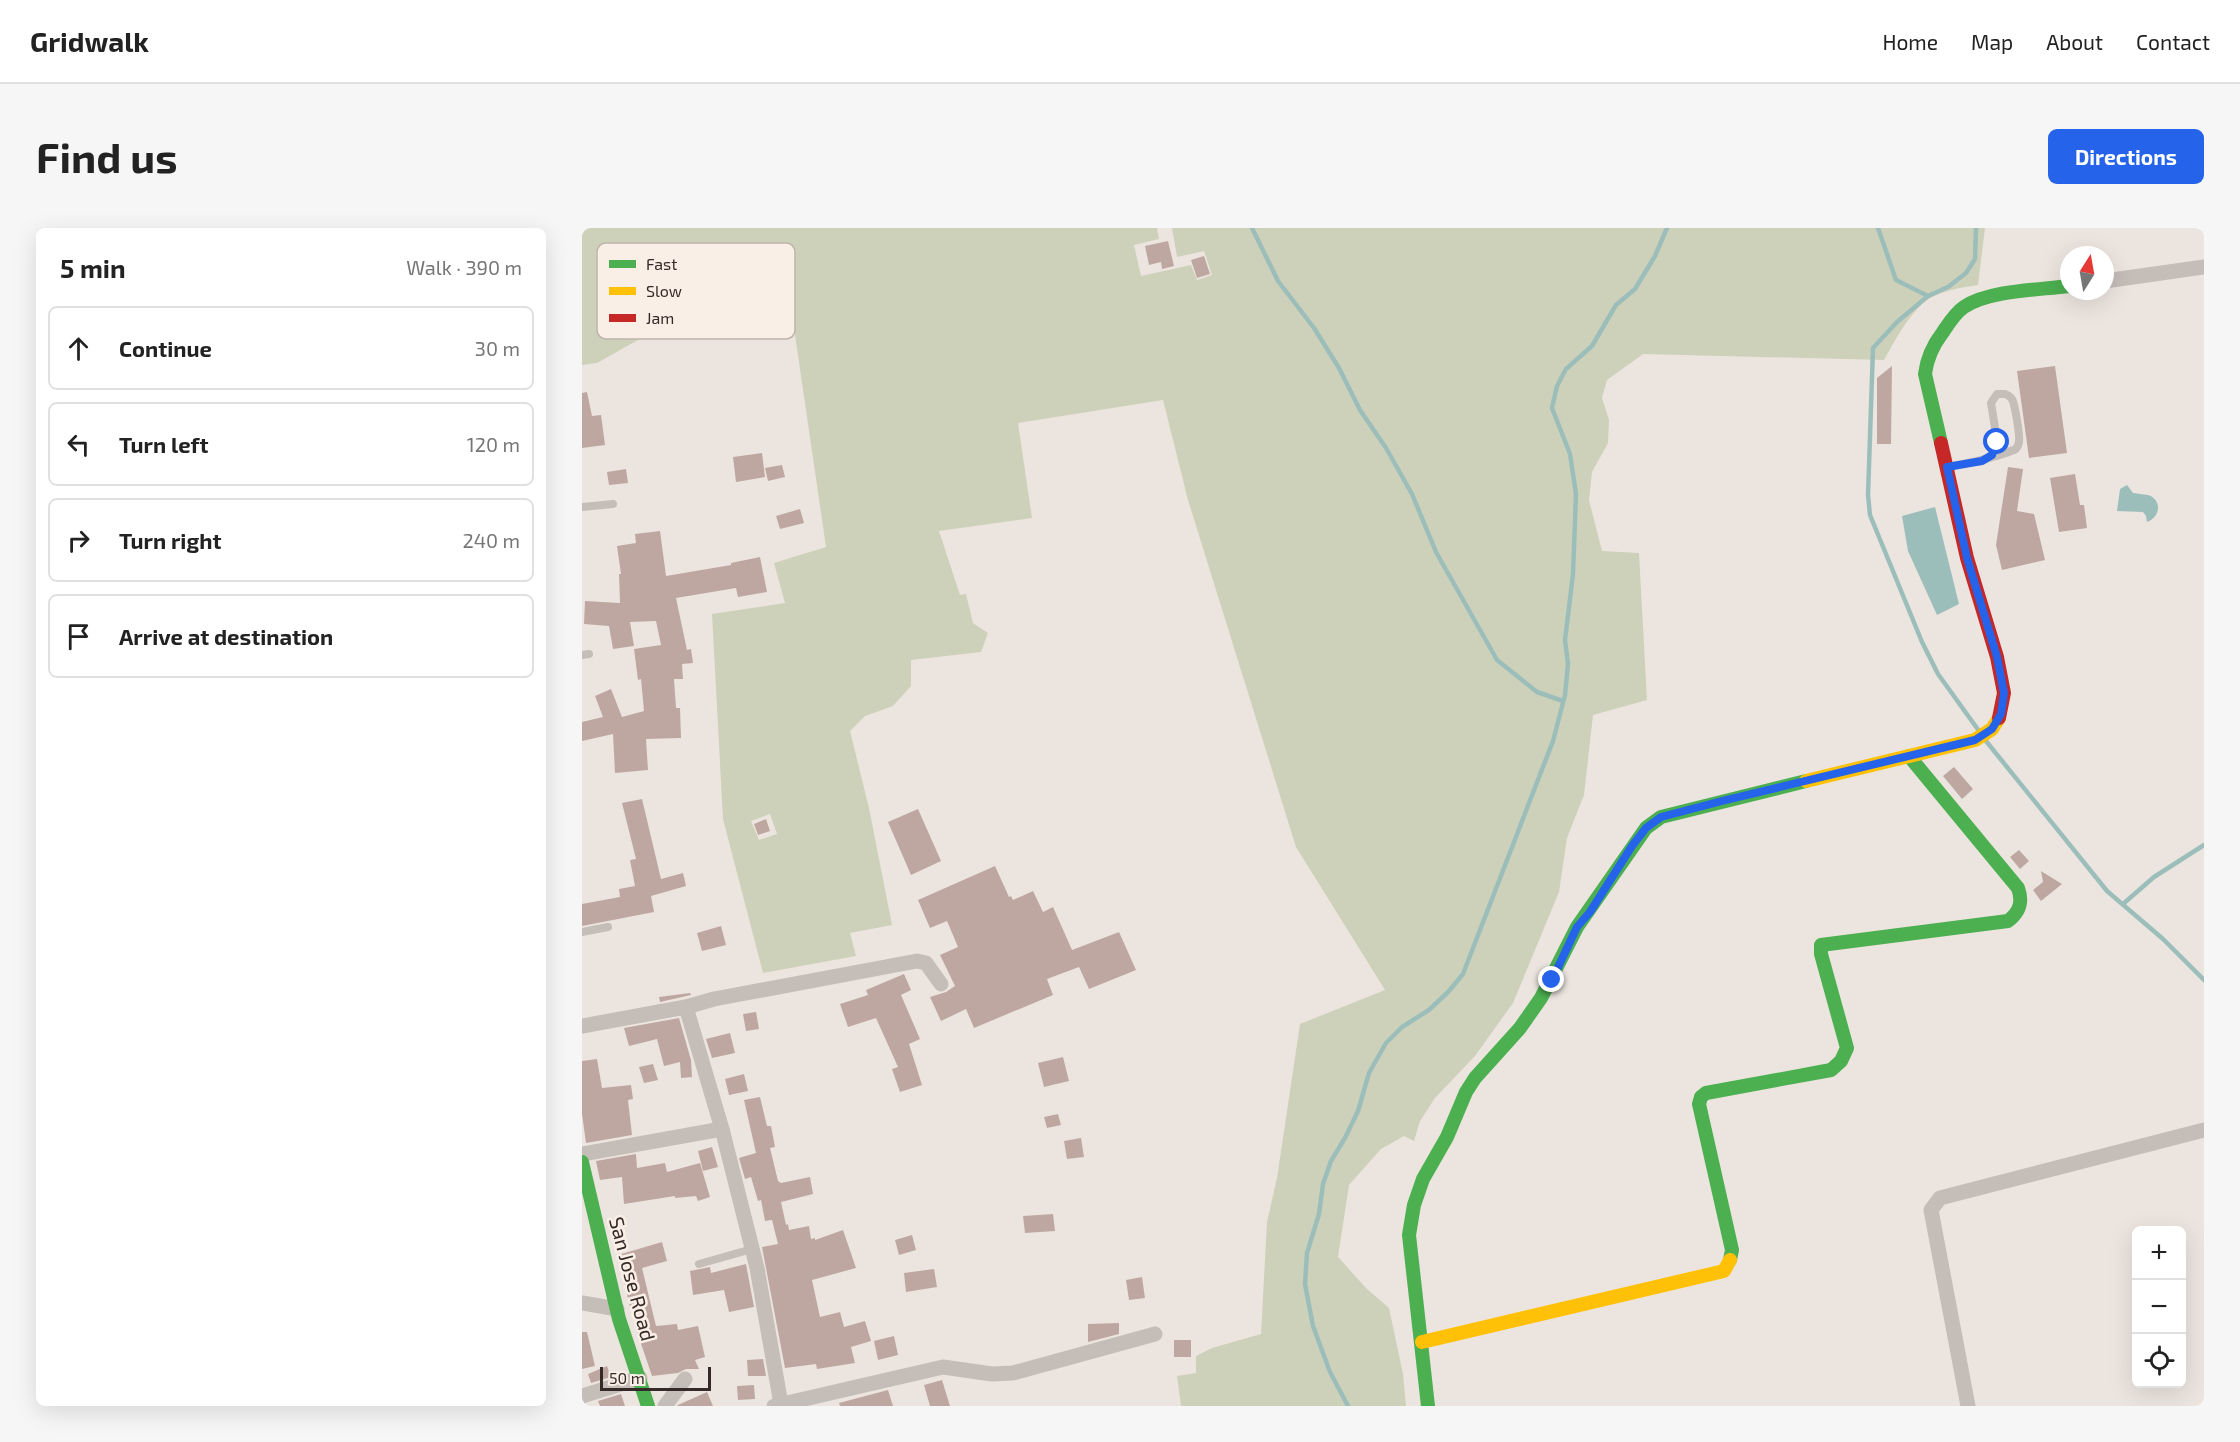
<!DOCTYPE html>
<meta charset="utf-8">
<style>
body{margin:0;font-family:"Exo 2",sans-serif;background:#f6f6f6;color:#222}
.controls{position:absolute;right:18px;bottom:18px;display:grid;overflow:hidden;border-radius:9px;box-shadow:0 6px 24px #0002}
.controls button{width:54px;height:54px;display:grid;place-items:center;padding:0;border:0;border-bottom:2px solid #e0e0e0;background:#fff;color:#222;font:30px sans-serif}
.compass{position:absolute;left:1478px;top:18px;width:54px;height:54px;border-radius:50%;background:#fff;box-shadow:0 6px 24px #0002;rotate:11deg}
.scale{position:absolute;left:18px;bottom:15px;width:111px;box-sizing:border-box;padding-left:6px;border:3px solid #352a27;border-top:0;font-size:16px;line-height:21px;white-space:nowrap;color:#352a27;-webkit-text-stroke:4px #f9efe6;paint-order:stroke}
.stop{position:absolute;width:18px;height:18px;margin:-14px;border:4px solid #2563eb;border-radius:50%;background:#fff}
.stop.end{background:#2563eb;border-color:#fff;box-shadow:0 2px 6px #0008}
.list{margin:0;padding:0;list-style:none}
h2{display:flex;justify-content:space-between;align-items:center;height:78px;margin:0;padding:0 24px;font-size:26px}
h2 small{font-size:20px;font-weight:400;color:#767676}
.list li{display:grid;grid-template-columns:39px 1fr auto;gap:18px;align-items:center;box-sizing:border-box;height:84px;margin:0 12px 12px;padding:0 12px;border:2px solid #e0e0e0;border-radius:9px}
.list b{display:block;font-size:22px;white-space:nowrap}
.list em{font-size:20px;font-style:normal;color:#767676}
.icon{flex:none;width:33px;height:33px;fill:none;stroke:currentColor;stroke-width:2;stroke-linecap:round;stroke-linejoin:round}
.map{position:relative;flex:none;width:1622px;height:1178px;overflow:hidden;border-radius:9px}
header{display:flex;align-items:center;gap:36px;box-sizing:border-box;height:84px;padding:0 30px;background:#fff;border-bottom:2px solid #e0e0e0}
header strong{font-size:28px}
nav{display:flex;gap:33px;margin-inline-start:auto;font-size:21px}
.intro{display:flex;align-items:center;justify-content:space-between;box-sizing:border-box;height:144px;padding:0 36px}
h1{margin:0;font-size:42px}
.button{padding:15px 27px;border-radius:9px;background:#2563eb;color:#fff;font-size:21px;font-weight:700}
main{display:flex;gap:36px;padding:0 36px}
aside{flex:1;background:#fff;border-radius:9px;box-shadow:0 6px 24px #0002}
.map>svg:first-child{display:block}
</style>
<header>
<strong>Gridwalk</strong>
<nav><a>Home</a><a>Map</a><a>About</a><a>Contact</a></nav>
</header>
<div class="intro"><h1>Find us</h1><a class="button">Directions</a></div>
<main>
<aside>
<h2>5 min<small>Walk · 390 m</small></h2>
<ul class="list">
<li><svg class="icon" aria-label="ahead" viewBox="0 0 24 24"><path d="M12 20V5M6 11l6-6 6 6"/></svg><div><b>Continue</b></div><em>30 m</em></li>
<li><svg class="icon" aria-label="left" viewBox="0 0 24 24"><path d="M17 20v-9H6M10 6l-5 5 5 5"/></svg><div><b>Turn left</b></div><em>120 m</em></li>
<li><svg class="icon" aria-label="right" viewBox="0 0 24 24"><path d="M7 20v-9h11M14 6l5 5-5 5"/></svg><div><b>Turn right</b></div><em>240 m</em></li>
<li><svg class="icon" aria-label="arrive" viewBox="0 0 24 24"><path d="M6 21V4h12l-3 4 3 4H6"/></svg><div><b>Arrive at destination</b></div></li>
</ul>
</aside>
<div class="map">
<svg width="1622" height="1178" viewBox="0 0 1622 1178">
<rect width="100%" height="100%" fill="#ece5df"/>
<path fill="#ced1b9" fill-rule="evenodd" d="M0,0H575L577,11L552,17L559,48L609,37L615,52L630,47L622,23L595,29L590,0H1403L1396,57C1381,59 1354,64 1342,74C1325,90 1313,112 1302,132L1061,126L1025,152L1020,170L1027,192L1026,215L1010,244L1007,272L1020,323L1057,325L1065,472L1011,487L1002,567L985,610L977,664L931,775L893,828L853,870L838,893L832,913L822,908L799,921L767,957L756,1029L785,1061L807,1080L821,1146L824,1178H599L595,1148L614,1145V1128L630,1120L679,1106L685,994L695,950L718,796L803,762L714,619L606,272L581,172L436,195L450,290L357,303L378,367L384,366L391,395L406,405L399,424L329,432V458L311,478L283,488L268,503L287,580L310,697L268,705L274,728L181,745L141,591L130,386L203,375L192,335L244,319L212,100L100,106L98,90L80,92L82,107L63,108L15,135L0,137ZM188,586L195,606L177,612L169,593Z"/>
<g fill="#9cbebb">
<path d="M1545,257L1551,265C1556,266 1561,266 1566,267C1580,271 1579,289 1565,294L1564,288L1561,284L1535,283L1538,261Z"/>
<path d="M1353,279L1377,376L1355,387L1326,323L1320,288Z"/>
</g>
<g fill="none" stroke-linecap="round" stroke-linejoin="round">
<g stroke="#9cbebb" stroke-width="4.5">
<path d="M670,0L696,53L732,100L757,140L778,182L804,220L830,266L854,324L915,432L955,464L981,473"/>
<path d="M1296,0L1314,52L1346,68"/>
<path d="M1394,0L1393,31L1384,45L1366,59L1346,68L1315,94L1291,120L1286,267L1288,287L1340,414L1356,446L1397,503"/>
<path d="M1404,513L1525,663L1581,711L1622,752"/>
<path d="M1541,676L1572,649L1622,617"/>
<path d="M766,1178L748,1144L731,1098L723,1056L725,1025L737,986L741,956L749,933L763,910L776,883L787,845L804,815L820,799L847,782L867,763L881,746L971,513L983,467L986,436L983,412L991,346L994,266L988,226L970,180L975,158L984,141L1010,118L1034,77L1053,61L1073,28L1085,0"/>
</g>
</g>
<g fill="#bfa7a1">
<path d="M586,13L592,38L580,41L579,34L567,37L563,18Z"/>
<path d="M622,28L628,46L615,50L609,32Z"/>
<path d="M1310,138L1309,216H1295V150Z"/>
<path d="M1473,138L1485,225L1447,230L1435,143Z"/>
<path d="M5,164L10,188L19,187L23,217L0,220V165Z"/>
<path d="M180,225L183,249L154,254L151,229Z"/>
<path d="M200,237L203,249L186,253L183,240Z"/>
<path d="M1426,239L1441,241L1435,283L1452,286L1463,332L1420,342L1414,317Z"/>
<path d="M44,241L46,255L27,257L25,244Z"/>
<path d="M1493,246L1498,277H1502L1505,300L1477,304L1468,250Z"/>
<path d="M218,281L222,295L198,301L194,288Z"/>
<path d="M78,303L84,348L149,337V335L178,329L185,364L156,369L154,360L94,370L105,422L109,421L111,435L100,436L101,451H92L94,480H98L99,510L64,511L66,542L33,545L31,506L0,513V494L21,489L13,468L29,461L40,489L62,483L59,451L56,452L52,421L79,417L74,393L48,394L52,418L31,421L27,398L2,396L3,373L38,375L37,346H39L35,318L54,315L53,306Z"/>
<path d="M1372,539L1391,561L1380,571L1361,548Z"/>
<path d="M60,571L79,651L101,645L104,658L69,668L72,684L0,698V676L38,669L37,661L53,658L48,632L54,631L40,575Z"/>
<path d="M336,581L359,633L329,647L306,594Z"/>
<path d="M184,591L188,603L176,607L172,596Z"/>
<path d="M1437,622L1447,633L1438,641L1428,629Z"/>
<path d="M413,638L427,669L429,668L431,672L451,663L461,684L471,679L490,722L537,704L554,742L507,761L497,739L465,751L471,767L392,800L384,781L359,793L348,769L364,764L373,758L358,727L376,719L365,693L348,700L336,672Z"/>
<path d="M1459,643L1480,656L1459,673L1451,662L1461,654Z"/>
<path d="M139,698L144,717L120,723L115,705Z"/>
<path d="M322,746L329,762L319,767L338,811L327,816L340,857L318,864L310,841L316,839L294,790L266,799L258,776L286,767L284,762Z"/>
<path d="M108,765L109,767L78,774L77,769Z"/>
<path d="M174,784L177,801L164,803L161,786Z"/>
<path d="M97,790L109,832L110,849L99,850L98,834L82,838L75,811L47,818L42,800Z"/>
<path d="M148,805L153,825L130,830L124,811Z"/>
<path d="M481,829L487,853L462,859L456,835Z"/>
<path d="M15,831L20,860L49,857L51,871L46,872L50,907L4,915L0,886V833Z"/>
<path d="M71,836L76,852L62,855L57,839Z"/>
<path d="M162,846L166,863L147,867L143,851Z"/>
<path d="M178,869L185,898H189L193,919L188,920L196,953L199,955L228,949L231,966L199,974L204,997L206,996L207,1002L227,998L229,1011L233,1010V1012L261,1002L274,1040L230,1052L238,1089L258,1084L262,1099L283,1093L289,1113L269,1119L273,1135L235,1141L234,1136L203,1140L180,1019L196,1016L190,992L183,993L179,972L176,973L169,949L163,951L157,930L174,925L162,872Z"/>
<path d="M476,886L479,897L465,900L462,889Z"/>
<path d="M499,910L502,929L485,931L482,913Z"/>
<path d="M130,919L136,939L121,943L116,923Z"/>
<path d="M54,926L55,940L83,935L85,944L118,935L128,969L116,973L114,968L93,970V968L42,976L40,949L18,952L14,933Z"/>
<path d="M471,986L473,1003L443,1005L441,988Z"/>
<path d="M330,1007L334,1022L317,1027L313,1012Z"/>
<path d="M80,1014L85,1033L60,1040L74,1098L95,1096L96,1102L116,1098L123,1129L113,1132L117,1141H104L96,1145L70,1148L54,1101L52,1078L48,1079L36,1027Z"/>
<path d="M164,1036L172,1079L147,1084L142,1062L111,1067L108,1043L128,1039L129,1045Z"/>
<path d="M352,1041L355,1059L324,1064L322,1045Z"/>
<path d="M560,1049L563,1070L547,1072L544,1052Z"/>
<path d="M537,1095V1106L506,1114V1096Z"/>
<path d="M0,1104H5L13,1138L0,1141Z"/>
<path d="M312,1108L316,1127L296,1132L292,1113Z"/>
<rect x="592" y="1112" width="17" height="17"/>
<path d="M181,1131L184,1148H166L165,1132Z"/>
<path d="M25,1138L29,1149L9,1155L6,1146Z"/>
<path d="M360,1152L368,1178H348L342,1157Z"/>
<path d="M172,1157L173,1171L156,1172L155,1158Z"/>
<path d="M306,1162L311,1178H258L257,1175Z"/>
<path d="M125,1164L131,1178H95L96,1177Z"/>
<path d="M39,1166L43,1178H18L16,1173Z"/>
</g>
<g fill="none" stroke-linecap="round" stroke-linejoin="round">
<g stroke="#c5bdb8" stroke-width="8">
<path d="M1415,166H1423C1426,167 1428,168 1430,171C1433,177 1438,207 1437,214C1435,226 1422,225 1416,218L1409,175Z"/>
<path d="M1366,239C1387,235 1407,231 1427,224"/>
<path d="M0,279L31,276"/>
<path d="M0,427L7,426"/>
<path d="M0,704L26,699"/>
<path d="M117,1036L170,1021"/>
</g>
<g stroke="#c5bdb8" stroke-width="15">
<path d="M1523,53L1622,39"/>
<path d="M104,779L132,771L335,733L344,735L359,756"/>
<path d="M0,798L104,779L140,901L175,1040L199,1176"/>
<path d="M0,926L140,901"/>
<path d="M0,1075L35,1081"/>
<path d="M0,1168L58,1150"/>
<path d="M83,1178L103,1151"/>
<path d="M192,1178L361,1139L410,1146L431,1145L573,1106"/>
<path d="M1386,1178L1349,982L1358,970L1622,902"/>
</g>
<g stroke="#4caf50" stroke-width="14">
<path d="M1359,215L1343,146C1345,129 1351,117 1361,104C1367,95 1373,85 1382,79C1408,62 1457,62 1487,58"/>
<path d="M0,934L37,1091L66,1178"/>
<path d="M1148,1032L1150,1022L1117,876L1119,869L1124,865L1249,842L1259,833L1265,820L1239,726V717L1426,693C1438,684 1441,674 1436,660L1327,528"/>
<path d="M846,1178L827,1007L832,977L841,951L865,909L884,864L893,850L938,800L959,770L995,699L1064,600L1079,589L1224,553"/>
</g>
<g stroke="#ffc107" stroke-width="14">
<path d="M1224,553L1393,512L1410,501L1417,490"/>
<path d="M840,1114L1142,1043L1148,1032"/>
</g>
<path stroke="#c62828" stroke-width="14" d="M1359,215L1385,330L1415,429L1422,465L1417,490"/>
</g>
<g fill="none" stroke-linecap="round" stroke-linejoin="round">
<path stroke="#2563eb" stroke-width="8" d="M970,752L995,699L1008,684L1050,618L1064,600L1079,589L1140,573L1393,512L1410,501L1419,486L1422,465L1415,429L1385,330L1365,239L1400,233L1410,227L1415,214"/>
</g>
<g text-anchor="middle" stroke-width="5" stroke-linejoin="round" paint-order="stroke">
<g font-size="20" fill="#352a27" stroke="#f9efe6">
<text transform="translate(50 1051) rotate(75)" y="7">San Jose Road</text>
</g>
</g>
<rect x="15" y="15" width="198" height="96" rx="9" fill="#f9efe6" stroke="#beb4ad" stroke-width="1.5"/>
<rect x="27" y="32" width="27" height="8" fill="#4caf50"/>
<rect x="27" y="59" width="27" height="8" fill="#ffc107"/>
<rect x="27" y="86" width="27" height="8" fill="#c62828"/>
<g font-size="16" fill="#352a27">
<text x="64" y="42">Fast</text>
<text x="64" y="69">Slow</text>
<text x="64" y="96">Jam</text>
</g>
</svg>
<div class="controls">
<button>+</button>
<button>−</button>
<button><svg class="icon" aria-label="locate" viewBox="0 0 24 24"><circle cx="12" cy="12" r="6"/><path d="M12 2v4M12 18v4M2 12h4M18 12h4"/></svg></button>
</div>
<svg class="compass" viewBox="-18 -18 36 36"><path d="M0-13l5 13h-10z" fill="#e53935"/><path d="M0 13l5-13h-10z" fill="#767676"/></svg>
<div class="scale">50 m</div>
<div class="stop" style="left:1415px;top:214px"></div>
<div class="stop end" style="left:970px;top:752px"></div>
</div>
</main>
